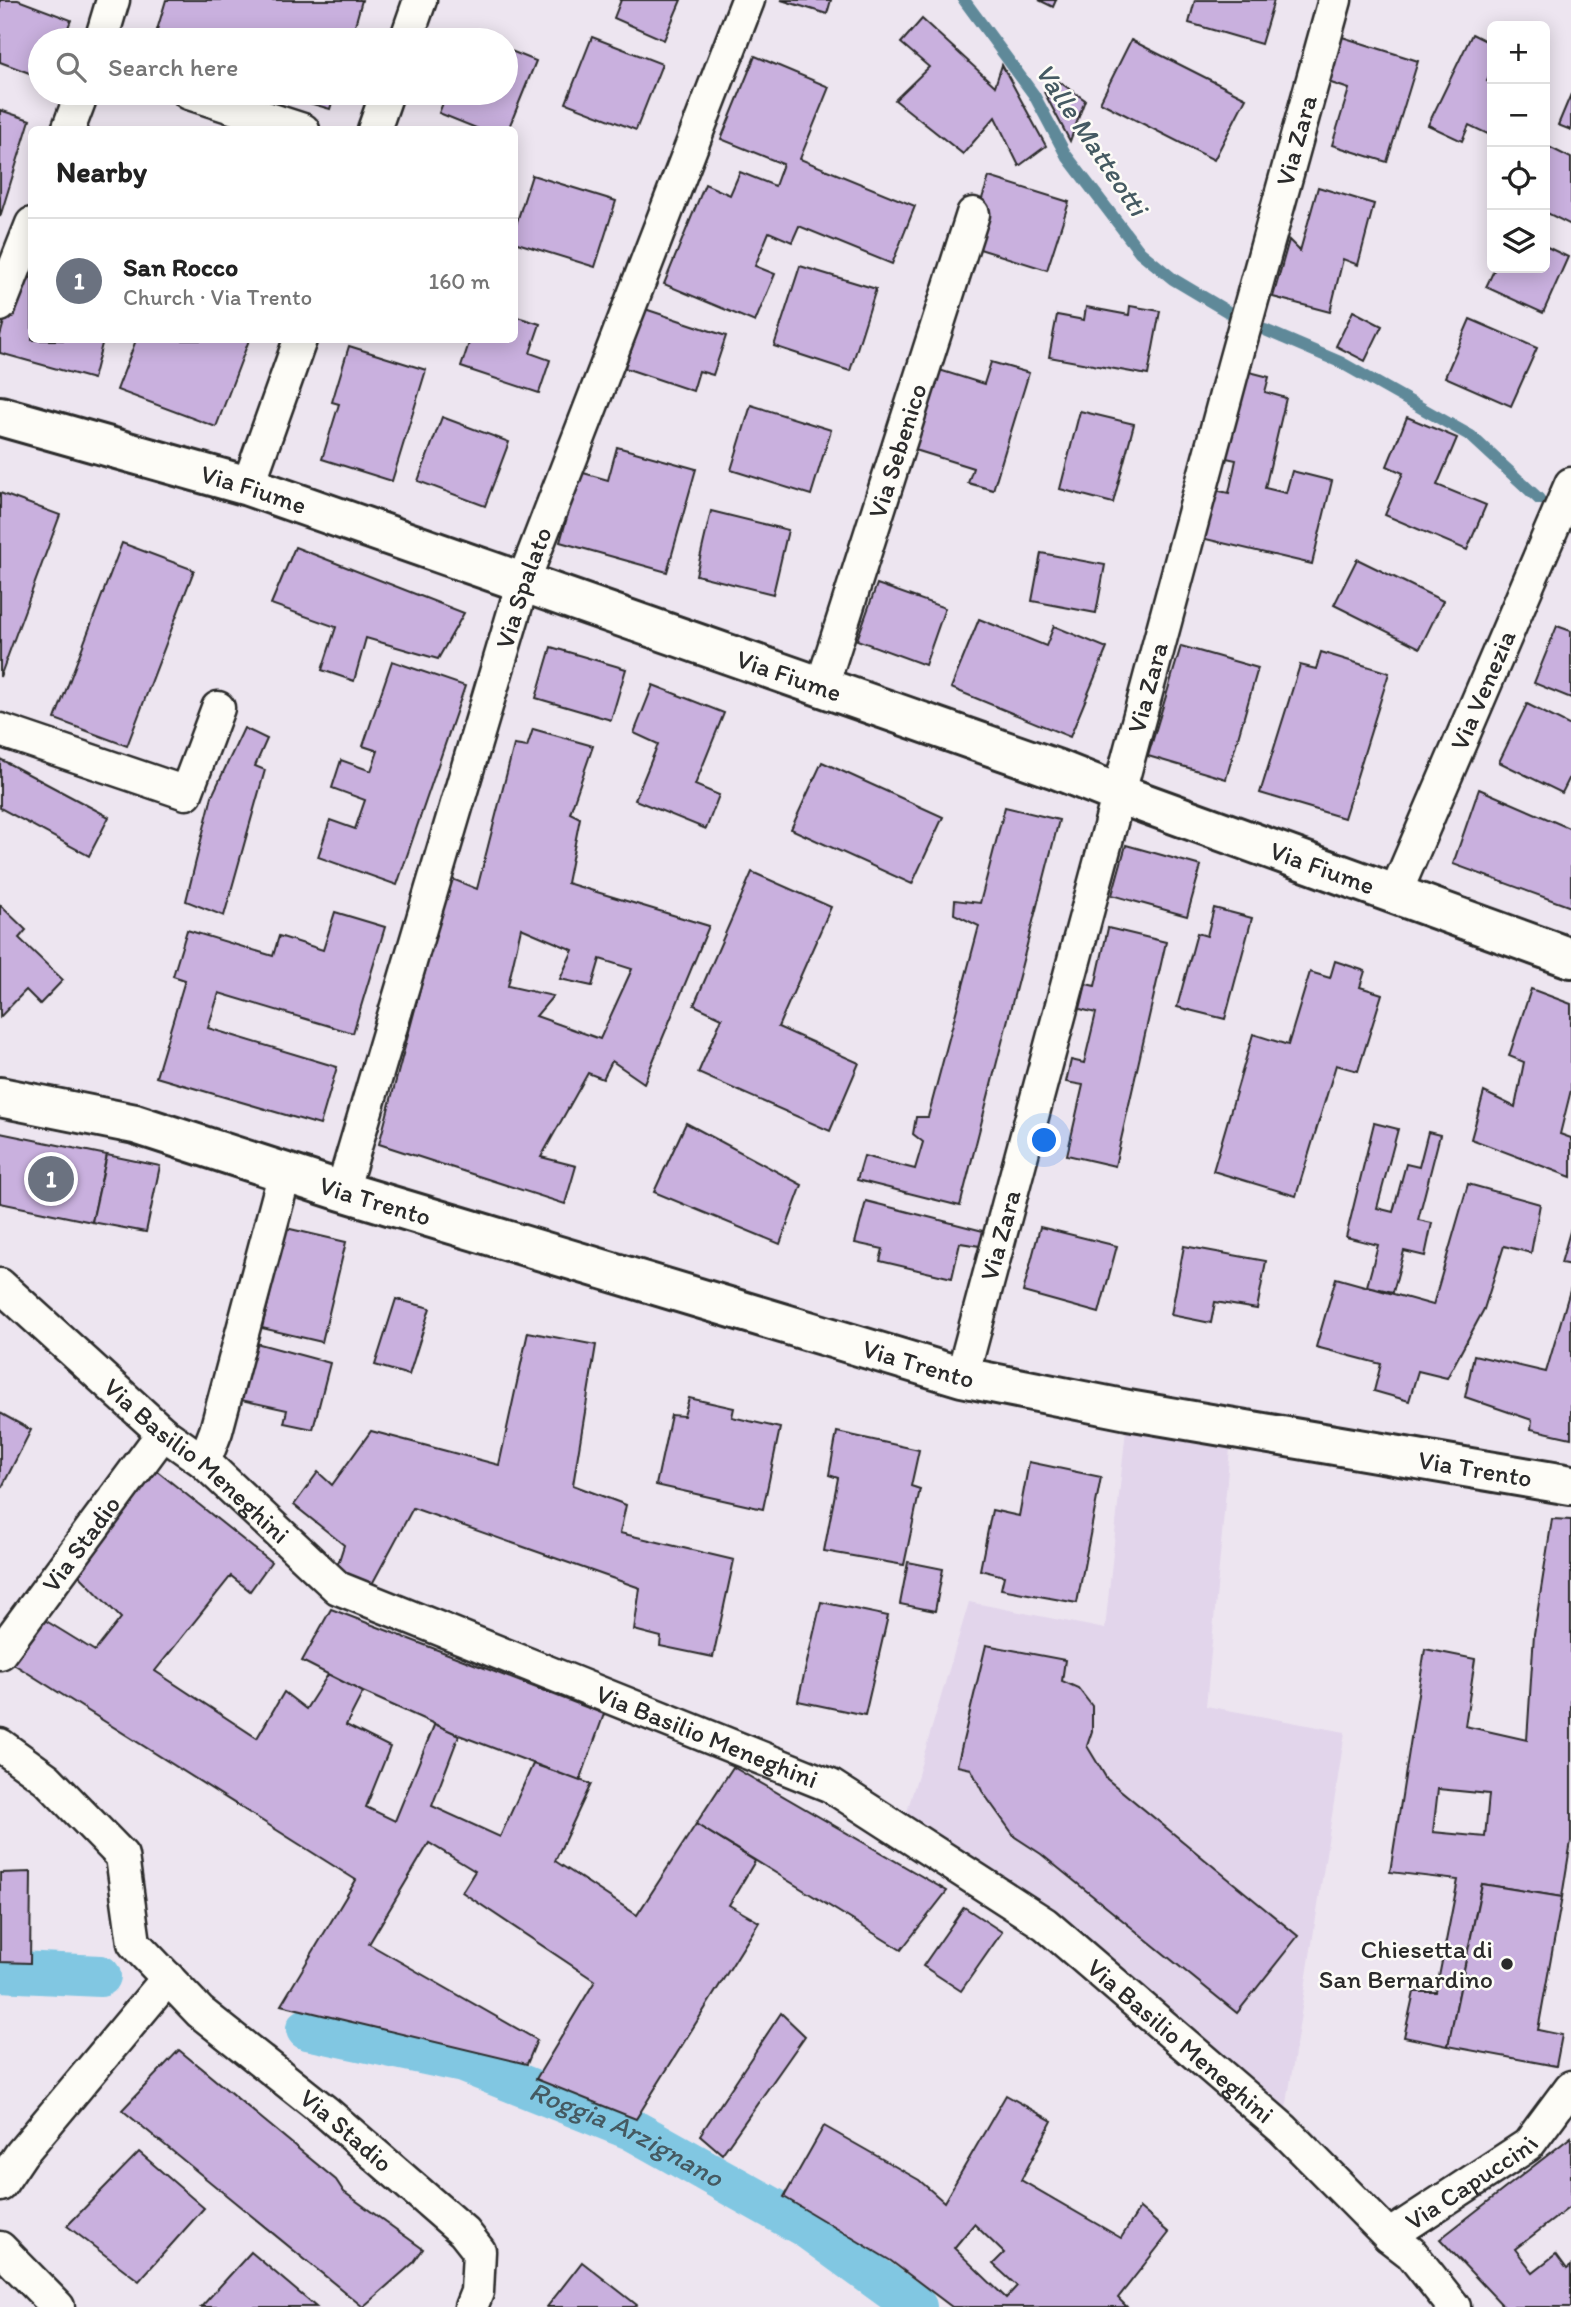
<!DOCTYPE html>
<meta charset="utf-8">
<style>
body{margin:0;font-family:Itim,sans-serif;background:#f2f2f2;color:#222}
.controls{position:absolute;right:21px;top:21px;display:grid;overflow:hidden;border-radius:10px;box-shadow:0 4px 18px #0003}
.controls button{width:63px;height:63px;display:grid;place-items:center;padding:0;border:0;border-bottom:2px solid #e0e0e0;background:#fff;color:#222;font:35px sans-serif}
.you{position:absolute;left:1045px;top:1141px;width:24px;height:24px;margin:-18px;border:5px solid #fff;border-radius:50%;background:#1a73e8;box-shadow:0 0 0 10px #1a73e833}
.badge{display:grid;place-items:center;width:46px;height:46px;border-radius:50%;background:#b45309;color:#fff;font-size:23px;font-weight:700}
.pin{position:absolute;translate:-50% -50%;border:4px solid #fff;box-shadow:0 2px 7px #0006}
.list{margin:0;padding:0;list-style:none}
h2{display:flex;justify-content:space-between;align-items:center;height:91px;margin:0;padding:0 28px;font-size:30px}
h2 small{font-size:23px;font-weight:400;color:#767676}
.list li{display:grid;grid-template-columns:46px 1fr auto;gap:21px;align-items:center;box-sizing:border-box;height:126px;padding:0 28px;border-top:2px solid #e0e0e0}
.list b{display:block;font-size:26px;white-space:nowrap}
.list p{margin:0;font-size:23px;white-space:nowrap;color:#767676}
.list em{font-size:23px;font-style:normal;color:#767676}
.icon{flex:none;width:38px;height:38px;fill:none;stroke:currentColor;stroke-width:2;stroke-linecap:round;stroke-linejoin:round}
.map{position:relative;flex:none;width:1571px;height:2307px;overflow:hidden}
.search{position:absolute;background:#fff;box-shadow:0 4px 18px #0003;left:28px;top:28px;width:490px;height:77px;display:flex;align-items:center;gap:18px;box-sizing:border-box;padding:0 24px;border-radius:38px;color:#767676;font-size:26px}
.panel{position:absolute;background:#fff;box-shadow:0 4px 18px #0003;left:28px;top:126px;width:490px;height:217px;border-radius:10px}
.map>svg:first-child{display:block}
</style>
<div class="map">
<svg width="1571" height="2307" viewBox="0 0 1571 2307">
<rect width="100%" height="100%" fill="#ede5f0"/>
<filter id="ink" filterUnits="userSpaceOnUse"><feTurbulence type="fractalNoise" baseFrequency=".0143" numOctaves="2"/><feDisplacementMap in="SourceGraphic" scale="14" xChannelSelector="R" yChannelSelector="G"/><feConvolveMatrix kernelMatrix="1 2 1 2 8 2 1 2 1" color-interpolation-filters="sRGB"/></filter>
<g filter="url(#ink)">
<path fill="#e2d5eb" d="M1128,1410L1232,1427L1206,1706L1345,1732L1283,2129L901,1832L969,1602L1105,1629Z"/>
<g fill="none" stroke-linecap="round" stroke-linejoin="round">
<g stroke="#5f8999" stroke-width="12">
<path d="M964,0L1034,95L1066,155L1140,252L1173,279L1230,313"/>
<path d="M1265,330L1340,362L1471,436L1539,499"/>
</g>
<g stroke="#81c7e2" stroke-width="42">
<path d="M0,1971L100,1976"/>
<path id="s1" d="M307,2029L463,2062L631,2129L806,2227L916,2307"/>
</g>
</g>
<g fill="#c9b0de" stroke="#2b2b2b" stroke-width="2" fill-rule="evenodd">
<path d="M0,0H18L71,20L63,40H40V77L0,62Z"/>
<path d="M166,0H362L351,40H154Z"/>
<path d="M621,0H681L664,40L614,18Z"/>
<path d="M781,0H831L827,14Z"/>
<path d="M1039,0H1056L1053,7Z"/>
<path d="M1195,0H1274L1261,44L1189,23Z"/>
<path d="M922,19L995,86L1002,65L1046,146L1019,166L995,117L963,154L895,100L929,67L901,43Z"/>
<path d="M1472,34L1492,44V71L1487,81L1492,84V136L1469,125L1462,141L1428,125Z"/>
<path d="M1339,36L1418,61L1387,162L1332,145L1349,89L1325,81Z"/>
<path d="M592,37L662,64L636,130L566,103Z"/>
<path d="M1131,40L1246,98L1214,160L1100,102Z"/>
<path d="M506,49L536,61L508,130H481L439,113L447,93H506Z"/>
<path d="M755,56L829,87L800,159L915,206L892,264L799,226L792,242L769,232L755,266L775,274L755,322L664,284L705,184L730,195L740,172L775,186L783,164L721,139Z"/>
<path d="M1058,81L1085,100L1070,141L1044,92Z"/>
<path d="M275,93H335L330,109Z"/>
<path d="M1571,94V130L1558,125Z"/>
<path d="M0,110L30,120L0,217Z"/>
<path d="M1547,146L1571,158V225L1545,212V151Z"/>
<path d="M532,175L616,201L595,267L514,242V231Z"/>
<path d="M989,177L1069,202L1047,270L967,245Z"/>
<path d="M1318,187L1374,204L1358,265L1343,259L1330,312L1273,297L1289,240L1300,251Z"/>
<path d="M1545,246L1568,257L1543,313L1486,287L1495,268H1545Z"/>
<path d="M800,266L876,289L850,371L774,346Z"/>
<path d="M17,274L32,278V340H103L93,379L0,353V336Z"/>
<path d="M1130,306L1160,311L1148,375L1049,357L1057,315L1084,320L1086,307L1129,315Z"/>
<path d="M645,309L726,336L713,375L699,371L693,391L625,368Z"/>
<path d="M1353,311L1382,326L1365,361L1336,346Z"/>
<path d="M514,316L540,324L530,353L550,360L539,393L461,367L470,340H514Z"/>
<path d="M1470,319L1537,348L1511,406L1445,377Z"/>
<path d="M136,340H249L216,427L117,390Z"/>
<path d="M349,346L426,370L392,481L322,459L339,404L332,402Z"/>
<path d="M991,362L1029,373L993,490L968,483L973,468L909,448L933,368L984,384Z"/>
<path d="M1238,369L1269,377L1265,392L1286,398L1265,488L1286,493L1292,471L1332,481L1312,564L1193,536L1205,488L1229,493L1236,460L1217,456Z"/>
<path d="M751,405L831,430L811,495L731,470Z"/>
<path d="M1080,411L1134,424L1113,503L1060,489Z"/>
<path d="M442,417L509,442L485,506L418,481Z"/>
<path d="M1407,417L1457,438L1437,485L1486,505L1467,550L1385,515L1403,473L1387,466Z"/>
<path d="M617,447L696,469L667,572L560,542L580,472L608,480Z"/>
<path d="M0,493L60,515L0,677Z"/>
<path d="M711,511L788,530L773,594L696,575Z"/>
<path d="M122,543L194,570L127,746L55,719Z"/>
<path d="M295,547L464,613L438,659L366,638L354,681L322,670L336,627L271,604Z"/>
<path d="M1041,553L1105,565L1096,613L1032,601Z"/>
<path d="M1357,559L1443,601L1420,648L1334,605Z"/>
<path d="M877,584L945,608L925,665L857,640Z"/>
<path d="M979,619L1046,646L1054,626L1107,648L1070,737L951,688Z"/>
<path d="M1557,626L1571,631V698L1534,683Z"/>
<path d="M1181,646L1258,668L1226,779L1148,756Z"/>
<path d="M551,647L626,669L611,720L536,698Z"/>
<path d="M1321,652L1389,673L1344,818L1260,793L1300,665L1316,669Z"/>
<path d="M392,661L465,686L397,885L318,857L330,820L355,829L365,800L332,788L341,760L371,771L378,751L363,746Z"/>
<path d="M653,685L724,713L695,785L719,795L706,829L635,800L658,744L634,733Z"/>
<path d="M1527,704L1571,726V775L1562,793L1499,762Z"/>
<path d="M244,728L267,739L255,766L265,770L224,916L186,901L212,796Z"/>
<path d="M533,729L593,746L570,813L580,818L567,883L709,926L644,1083L612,1061L603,1079L588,1073L541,1157L576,1166L565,1204L379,1144L450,878L477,889L514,745L527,747ZM521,928L573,950L560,979L592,986L600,959L632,969L600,1039L536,1016L553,996L508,986Z"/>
<path d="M0,759L109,817L89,856L0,808Z"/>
<path d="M822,762L943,817L912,884L791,829Z"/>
<path d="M1479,789L1571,829V907L1453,864Z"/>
<path d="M1005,807L1059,820L960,1206L857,1180L864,1156L915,1169L923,1142L913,1134L916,1117H928L979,926L954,914L955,900L980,903Z"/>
<path d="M1126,845L1201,866L1187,916L1112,895Z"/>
<path d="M752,872L831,907L778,1027L859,1063L830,1131L698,1073L722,1018L694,1005Z"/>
<path d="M0,905L26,930L19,938L63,980L40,1004L26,990L0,1017Z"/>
<path d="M1214,908L1252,918L1225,1019L1177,1007L1197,933L1207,936Z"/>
<path d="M335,912L385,927L353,1033L219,993L208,1028L337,1067L320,1125L156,1077L185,980L173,976L187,930L273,956L279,936L323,950Z"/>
<path d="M1108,928L1166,942L1115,1166L1067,1155L1083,1085L1066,1082L1071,1060L1084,1063L1096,1013L1080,1009L1086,984L1095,986Z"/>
<path d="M1335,961L1365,971L1360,987L1382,994L1358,1071L1336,1065L1296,1196L1213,1171L1253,1034L1288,1045L1310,972L1330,978Z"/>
<path d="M1531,989L1571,1004V1090L1560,1134L1571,1138V1177L1471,1139L1484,1092L1515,1107L1524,1062L1509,1056Z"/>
<path d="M686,1123L802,1185L780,1244L654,1192Z"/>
<path d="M1374,1123L1398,1129L1377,1208L1393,1212L1406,1164L1419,1167L1428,1132L1440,1135L1418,1220L1432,1223L1425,1256L1404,1251L1393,1292L1367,1286L1378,1245L1346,1237Z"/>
<path d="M0,1133L107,1155L92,1222L0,1203Z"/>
<path d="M107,1155L160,1166L146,1232L92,1222Z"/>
<path d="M1468,1184L1540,1204L1531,1253L1504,1246L1484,1309L1447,1378L1418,1371L1409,1401L1374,1391L1381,1364L1316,1347L1336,1278L1433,1305Z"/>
<path d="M866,1201L983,1231L980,1246L960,1243L952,1278L880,1261L883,1249L855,1243Z"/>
<path d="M1040,1227L1117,1246L1099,1313L1023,1292Z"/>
<path d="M286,1228L346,1242L322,1342L262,1328Z"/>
<path d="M1571,1228V1265L1561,1263Z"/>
<path d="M1184,1246L1266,1261L1257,1309L1215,1302L1211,1323L1171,1315Z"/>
<path d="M1571,1287V1438L1531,1429L1532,1420L1465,1397L1474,1355L1546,1372Z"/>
<path d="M396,1299L430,1308L409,1375L375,1365Z"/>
<path d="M528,1332L596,1345L573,1485L626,1505L620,1533L734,1560L713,1657L660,1646L661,1637L634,1630L640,1588L413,1508L371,1586L336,1570L344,1545L294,1505L318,1472L332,1485L371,1431L499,1465Z"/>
<path d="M256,1343L330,1363L313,1429L284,1423L287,1410L241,1400Z"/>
<path d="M689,1398L734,1408L732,1417L780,1428L763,1509L656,1485L671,1415L684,1416Z"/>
<path d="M0,1413L31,1430L0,1491Z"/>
<path d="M837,1432L919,1450L911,1486L920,1489L904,1565L824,1551L838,1478L829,1475Z"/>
<path d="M1029,1462L1101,1477L1077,1603L1001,1589L1004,1576L980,1570L992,1510L1019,1516Z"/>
<path d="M157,1471L271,1562L250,1591L231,1576L155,1671L257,1738L284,1692L306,1709L329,1673L363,1692L346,1725L390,1747L366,1807L395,1821L435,1723L459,1735L432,1806L500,1837L533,1764L591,1784L555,1861L637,1915L696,1824L755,1861L729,1905L759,1922L636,2119L536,2079L595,1981L462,1892L475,1871L429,1843L369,1944L537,2040L527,2064L281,2005L356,1880L12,1663L43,1619L95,1651L121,1618L75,1571Z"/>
<path d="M1552,1519L1571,1520V1841L1562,1897L1482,1884L1448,2046L1404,2037L1414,1992H1436L1458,1880L1390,1872L1425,1649L1475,1659L1465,1726L1527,1740L1534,1634ZM1438,1789L1489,1794L1485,1837L1433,1832Z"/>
<path d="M908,1562L943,1569L935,1611L900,1604Z"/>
<path d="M821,1602L888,1616L865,1715L798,1701Z"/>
<path d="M331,1609L604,1714L580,1781L459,1735L363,1692L302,1661Z"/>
<path d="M986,1645L1065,1660L1062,1681L1078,1688L1092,1706V1731L1087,1746L1107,1779L1298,1936L1237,2013L1041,1854L1015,1837L982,1791L971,1769L957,1766Z"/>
<path d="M733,1767L947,1891L901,1950L696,1824Z"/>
<path d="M31,1872L30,1963L0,1962V1873Z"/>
<path d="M1482,1884L1562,1897L1538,2030L1562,2035L1556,2066L1448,2046Z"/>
<path d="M964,1907L1002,1932L961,1991L923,1966Z"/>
<path d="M781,2013L805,2036L722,2154L700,2135Z"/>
<path d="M179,2050L336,2180L344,2192L423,2249L413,2263L363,2307L122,2110Z"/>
<path d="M1006,2095L1052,2121L1021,2180L1121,2238L1140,2208L1169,2233L1118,2298L1127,2307H952L891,2261L784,2197L824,2126L919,2180L944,2202ZM974,2224L1004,2253L993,2264L1017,2286L1006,2298L954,2248Z"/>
<path d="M1571,2137V2206L1515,2249L1533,2272L1556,2254L1567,2269L1571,2266V2307H1504L1440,2239Z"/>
<path d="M139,2152L204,2208L139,2281L67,2226Z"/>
<path d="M251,2252L316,2307H201Z"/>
<path d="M582,2262L637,2305L635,2307H547Z"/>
</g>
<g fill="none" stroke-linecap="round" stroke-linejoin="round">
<defs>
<g id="street">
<path d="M101,40L113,0"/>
<path d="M406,40L420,0"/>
<path d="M189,93L303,130"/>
<path d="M68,130L82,93"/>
<path d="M374,130L387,93"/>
<path d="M0,305L32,224"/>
<path d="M248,486L300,340"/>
<path id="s2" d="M822,686L973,214"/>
<path d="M0,730L186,793L218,708"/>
<path id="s3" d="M1395,894L1571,484"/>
<path id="s4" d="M342,1191L523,582L748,0"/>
<path id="s5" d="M0,1285L163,1433L204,1462L338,1588L831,1786L1045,1924L1283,2129L1389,2236L1411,2253L1454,2307"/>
<path id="s6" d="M962,1377L1234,365L1335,0"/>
<path d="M204,1462L216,1431L285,1172"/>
<path id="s7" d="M0,1653L163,1433"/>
<path id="s8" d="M0,1745L47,1779L122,1856L134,1943L200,2012L327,2113L464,2232L479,2251L477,2292L471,2307"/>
<path d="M0,2185L21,2154L168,1978"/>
<path id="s9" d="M1389,2236L1528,2145L1571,2087"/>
<path d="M0,2248L58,2307"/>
</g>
<g id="secondary">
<path id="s10" d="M0,416L248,486L1056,769L1119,794L1571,958"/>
<path id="s11" d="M0,1097L135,1124L342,1191L962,1377L1128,1410L1571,1485"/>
</g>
</defs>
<use href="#street" stroke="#2b2b2b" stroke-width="37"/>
<use href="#secondary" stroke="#2b2b2b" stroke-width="44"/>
<use href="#street" stroke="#fdfcf7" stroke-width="32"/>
<use href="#secondary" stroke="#fdfcf7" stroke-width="38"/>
</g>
</g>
<circle fill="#2b2b2b" stroke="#fdfcf7" stroke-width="2.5" cx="1507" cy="1964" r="7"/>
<g text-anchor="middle" stroke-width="5" stroke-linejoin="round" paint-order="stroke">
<g font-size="26" fill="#2b2b2b" stroke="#fdfcf7">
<text dy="9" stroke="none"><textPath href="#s6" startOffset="1281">Via Zara</textPath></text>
<text dy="9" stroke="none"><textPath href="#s2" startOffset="247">Via Sebenico</textPath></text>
<text dy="9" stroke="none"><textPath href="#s10" startOffset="264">Via Fiume</textPath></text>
<text dy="9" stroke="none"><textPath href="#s4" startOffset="630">Via Spalato</textPath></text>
<text dy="9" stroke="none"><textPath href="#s10" startOffset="831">Via Fiume</textPath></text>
<text dy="9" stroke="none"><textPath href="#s6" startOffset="714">Via Zara</textPath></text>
<text dy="9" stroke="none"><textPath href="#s3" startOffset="222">Via Venezia</textPath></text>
<text dy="9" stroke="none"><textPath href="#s10" startOffset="1398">Via Fiume</textPath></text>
<text dy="9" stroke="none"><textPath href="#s11" startOffset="390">Via Trento</textPath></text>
<text dy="9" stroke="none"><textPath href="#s6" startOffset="147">Via Zara</textPath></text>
<text dy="9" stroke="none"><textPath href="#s11" startOffset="957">Via Trento</textPath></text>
<text dy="9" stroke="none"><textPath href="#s5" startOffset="264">Via Basilio Meneghini</textPath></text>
<text dy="9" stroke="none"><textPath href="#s11" startOffset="1524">Via Trento</textPath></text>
<text dy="9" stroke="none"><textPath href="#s7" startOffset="136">Via Stadio</textPath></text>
<text dy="9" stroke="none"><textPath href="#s5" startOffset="852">Via Basilio Meneghini</textPath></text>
<text dy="9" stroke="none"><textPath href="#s5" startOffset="1419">Via Basilio Meneghini</textPath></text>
<text dy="9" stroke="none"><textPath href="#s8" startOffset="537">Via Stadio</textPath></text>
<text dy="9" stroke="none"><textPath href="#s9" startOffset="98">Via Capuccini</textPath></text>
</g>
<g font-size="26" fill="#2b2b2b" stroke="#fdfcf7" text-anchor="end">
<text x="1493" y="1958">Chiesetta di<tspan x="1493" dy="30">San Bernardino</tspan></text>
</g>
<g font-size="28" font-style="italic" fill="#455a62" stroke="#fdfcf7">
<text transform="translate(1092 139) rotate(56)" y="10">Valle Matteotti</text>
<text dy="10" stroke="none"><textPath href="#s1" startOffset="338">Roggia Arzignano</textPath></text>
</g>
</g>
</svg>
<div class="controls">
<button>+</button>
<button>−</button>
<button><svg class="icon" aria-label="locate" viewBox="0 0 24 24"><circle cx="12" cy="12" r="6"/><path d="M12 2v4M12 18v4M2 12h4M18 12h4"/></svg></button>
<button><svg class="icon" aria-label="layers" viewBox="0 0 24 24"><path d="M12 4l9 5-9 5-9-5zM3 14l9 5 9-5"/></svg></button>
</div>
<div class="you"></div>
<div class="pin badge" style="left:51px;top:1179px;background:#6b7280">1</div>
<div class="search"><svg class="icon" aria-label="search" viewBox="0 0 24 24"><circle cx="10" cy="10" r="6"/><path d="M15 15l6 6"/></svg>Search here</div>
<section class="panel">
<h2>Nearby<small></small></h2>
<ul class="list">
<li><span class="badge" style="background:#6b7280">1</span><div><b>San Rocco</b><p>Church · Via Trento</p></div><em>160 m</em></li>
</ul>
</section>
</div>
